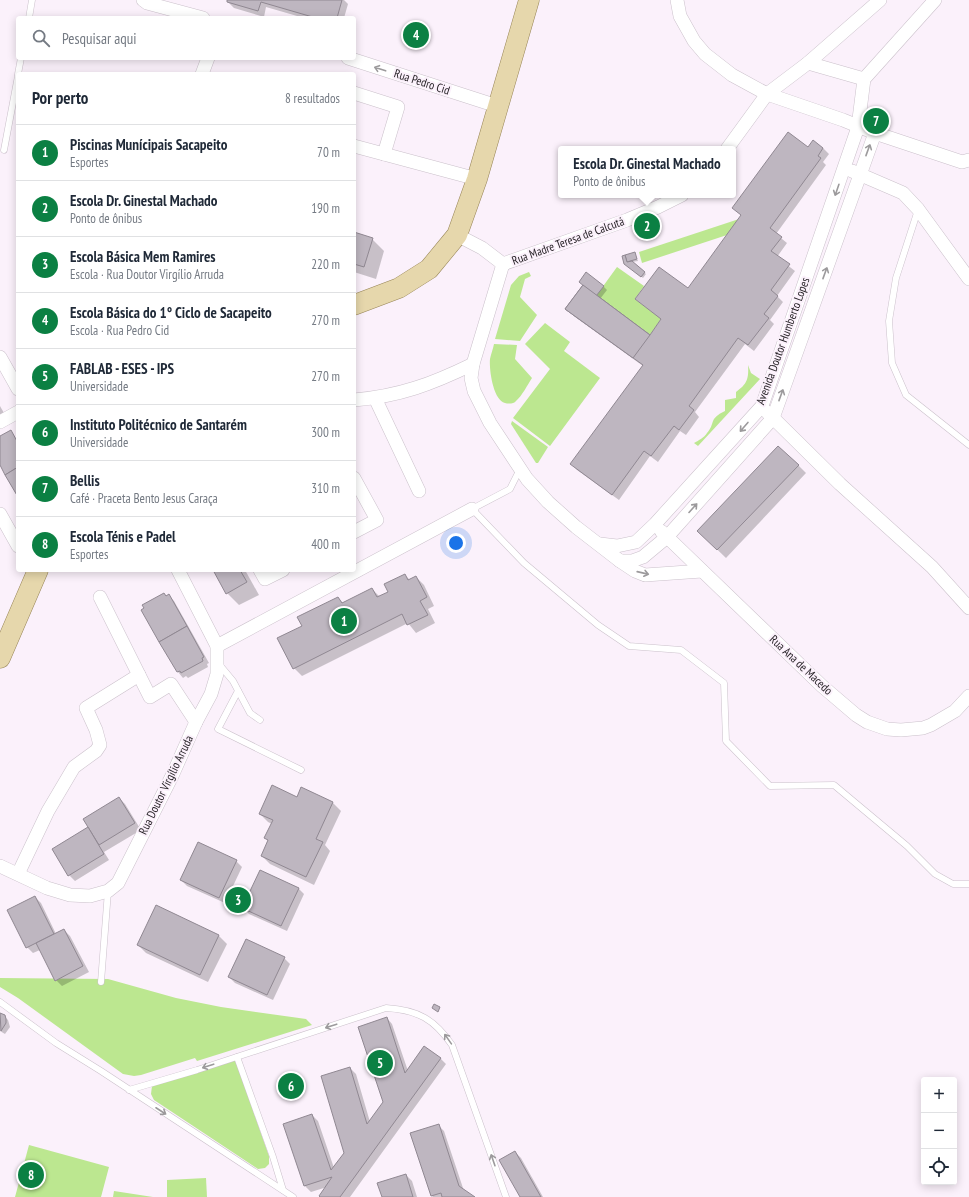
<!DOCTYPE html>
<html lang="pt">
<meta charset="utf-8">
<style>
body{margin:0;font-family:"PT Sans Narrow",sans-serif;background:#f2f2f3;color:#1f2937}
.controls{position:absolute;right:12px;bottom:12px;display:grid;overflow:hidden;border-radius:4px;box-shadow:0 2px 10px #0003}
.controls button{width:36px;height:36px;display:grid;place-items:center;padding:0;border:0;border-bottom:1px solid #e0e1e3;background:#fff;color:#1f2937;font:20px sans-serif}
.you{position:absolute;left:456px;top:543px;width:14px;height:14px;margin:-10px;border:3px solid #fff;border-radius:50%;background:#1a73e8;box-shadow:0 0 0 6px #1a73e833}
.badge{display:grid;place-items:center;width:26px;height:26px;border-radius:50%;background:#0b8043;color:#fff;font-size:13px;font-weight:700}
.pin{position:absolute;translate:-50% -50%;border:2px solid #fff;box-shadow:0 1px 4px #0006}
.popup{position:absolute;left:558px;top:146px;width:178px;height:52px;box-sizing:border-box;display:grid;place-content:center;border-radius:4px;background:#fff;filter:drop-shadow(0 1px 3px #0005);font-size:13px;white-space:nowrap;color:#747a83}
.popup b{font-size:15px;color:#1f2937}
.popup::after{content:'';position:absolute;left:50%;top:100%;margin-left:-8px;border:8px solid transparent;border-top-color:#fff}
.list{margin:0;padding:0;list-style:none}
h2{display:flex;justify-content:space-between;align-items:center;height:52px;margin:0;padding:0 16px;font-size:17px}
h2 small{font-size:13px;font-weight:400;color:#747a83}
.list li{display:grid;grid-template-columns:26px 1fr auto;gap:12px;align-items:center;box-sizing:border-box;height:56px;padding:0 16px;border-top:1px solid #e0e1e3}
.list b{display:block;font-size:15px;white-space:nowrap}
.list p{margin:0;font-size:13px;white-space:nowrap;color:#747a83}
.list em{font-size:13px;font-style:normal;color:#747a83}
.icon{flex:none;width:22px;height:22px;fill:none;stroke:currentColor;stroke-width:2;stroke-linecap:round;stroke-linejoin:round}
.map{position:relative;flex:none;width:969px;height:1197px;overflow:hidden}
.search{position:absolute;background:#fff;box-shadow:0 2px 10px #0003;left:16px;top:16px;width:340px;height:44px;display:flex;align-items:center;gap:10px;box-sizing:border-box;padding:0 14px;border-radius:4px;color:#747a83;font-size:15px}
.panel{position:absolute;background:#fff;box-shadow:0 2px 10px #0003;left:16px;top:72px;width:340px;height:500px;border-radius:4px}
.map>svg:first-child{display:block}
</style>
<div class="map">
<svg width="969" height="1197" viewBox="0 0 969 1197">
<rect width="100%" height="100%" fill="#fbf1fb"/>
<g fill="#bce790">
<path d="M739,219L727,235L642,263L639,252Z"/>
<path d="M617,267L644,286L635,299L661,319L650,335L596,296Z"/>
<path d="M529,272L531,276L525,279L520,297L537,315L520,341L495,339L511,285L519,276Z"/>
<path d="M545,323L570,342L564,351L600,378L550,446L513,418L550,369L525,344Z"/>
<path d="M494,344L517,345L515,359L532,378C528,384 522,396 516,401C514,404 508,404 505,403C493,400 489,369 490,359C491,354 493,349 494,344Z"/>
<path d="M748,365L751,373L760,379L698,446L694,443C699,440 704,438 707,433C716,423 708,419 725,411V400L736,398V392C747,384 749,379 748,365Z"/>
<path d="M512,421L548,447L538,463H536L511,424Z"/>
<path d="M0,978L108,979L176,998L221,1007L306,1019L312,1025L197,1061L195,1058L141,1075L134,1076L123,1074L18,998L0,987Z"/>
<path d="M235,1059L269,1156V1164L265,1168L258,1169L255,1167L154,1100L151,1094L152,1086Z"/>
<path d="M29,1145L109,1167L101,1197H15Z"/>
<path d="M206,1178L207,1197H167V1180Z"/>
<path d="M114,1191L153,1197H113Z"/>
</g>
<g fill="#0003">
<path d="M228,0H344L348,4L344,18H304L266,7L264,17L234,8L228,2Z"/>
<path d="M808,148H823L829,154L823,162L826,165L776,234L787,243L777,257L795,271L777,296L783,302L770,320L774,324L754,351L745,344L695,412L699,417L686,435L680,431L658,462L650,456L619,500L577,470L572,464L643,366L575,317L567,309L603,286L607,290L600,299L650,336L662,320L636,299L688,290L742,216L733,208Z"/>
<path d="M354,233L372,239L384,251L376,279L354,272Z"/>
<path d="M635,253L638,261L632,262L646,274L643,278L625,263Z"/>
<path d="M0,406L4,413L0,415Z"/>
<path d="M798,465L806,473L726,558L698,531Z"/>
<path d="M214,570H245L259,595L239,605L227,593Z"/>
<path d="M405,575L410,580L416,577L424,585L434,606L428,609L435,623L416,633L408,623L302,676L294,668L303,626L338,598L343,603L372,589L380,597L389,592Z"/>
<path d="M164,594L167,596L168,595L174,601L209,663L207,664L208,667L188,678L186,676L183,678L178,672Z"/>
<path d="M119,798L125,804L141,830L104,852L109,860L75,881L69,875L89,827Z"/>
<path d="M297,798L333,803L341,811L325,845L330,851L314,885L270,864L262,856L269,841L266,838L272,824L268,822L260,814Z"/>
<path d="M236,861L242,867L225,903L187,886L181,880Z"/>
<path d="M298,888L304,894L287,931L249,914L243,908Z"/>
<path d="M35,897L41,903L56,934L64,930L70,936L89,972L62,986L56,980L40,950L33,953L27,947Z"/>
<path d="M157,907L219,936L227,944L208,982L146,953L138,945Z"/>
<path d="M284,958L290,964L273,1000L235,983L229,977Z"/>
<path d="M0,1014L4,1016L8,1020L10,1027L5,1034L0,1031Z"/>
<path d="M387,1018L392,1024L408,1071L440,1058L446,1064L350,1197H321L327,1187L311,1192L305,1186L284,1125L312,1115L318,1121L334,1168L345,1153L350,1068L356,1074L370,1122L384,1102Z"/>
<path d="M438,1125L444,1131L464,1191L473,1197H433L432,1196L412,1134Z"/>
<path d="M515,1152L521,1158L543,1197H521Z"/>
<path d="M406,1175L412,1181L417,1197H383Z"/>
</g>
<g fill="#beb6c0" stroke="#908892">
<path d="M227,0H342L337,18H316L261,2L258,11L227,2Z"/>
<path d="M788,132L808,147L813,140L823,148L818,156L821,158L770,228L782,237L771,251L790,264L771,290L778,296L764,314L769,318L748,345L738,338L689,406L694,410L679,430L674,426L651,456L644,451L612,495L570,464L643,365L565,309L583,285L650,335L661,319L635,299L659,267L688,288L741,215L732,208Z"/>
<path d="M354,232L373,238L364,267L354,264Z"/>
<path d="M635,252L637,259L627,262L625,255Z"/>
<path d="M625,255L627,262L632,261L645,272L641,277L624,264L622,256Z"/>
<path d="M586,272L604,286L596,296L579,282Z"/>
<path d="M583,285L650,335L633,358L565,309Z"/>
<path d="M11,430L18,443V467L5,475L0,465V436Z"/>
<path d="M778,446L799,465L717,550L697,531Z"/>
<path d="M18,467V497L5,475Z"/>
<path d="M213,570H240L247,582L226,594Z"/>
<path d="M405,574L408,580L416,576L427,597L420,601L428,615L407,625L402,614L293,669L277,638L302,626L297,617L338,597L342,603L372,588L377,597L388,592L384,584Z"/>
<path d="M164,593L166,596L169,594L187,626L159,642L141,610L144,608L142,605Z"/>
<path d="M187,626L204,657L202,658L203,661L181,673L180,671L177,672L159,642Z"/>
<path d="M272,785L297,797L301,787L333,802L316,839L323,842L306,877L261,856L268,840L264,838L273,820L259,814Z"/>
<path d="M119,797L135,823L99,845L83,819Z"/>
<path d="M88,827L104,854L68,876L52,849Z"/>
<path d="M198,842L237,860L219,898L180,880Z"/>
<path d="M260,870L299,888L281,926L242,908Z"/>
<path d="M35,896L54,934L26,948L7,910Z"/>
<path d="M156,905L219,935L200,975L137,945Z"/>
<path d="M64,929L83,966L55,981L36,943Z"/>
<path d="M246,939L285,957L267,995L228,977Z"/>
<path d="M434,1004L440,1007L438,1012L432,1008Z"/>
<path d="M0,1013L5,1015L6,1019V1023L1,1031Z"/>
<path d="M387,1017L405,1073L424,1046L441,1058L340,1197H320L319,1196L332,1177L304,1186L283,1124L312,1114L331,1170L344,1153L321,1076L350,1067L367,1124L383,1102L358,1027Z"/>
<path d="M439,1124L459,1186L475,1197H442L441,1193L431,1196L410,1133Z"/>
<path d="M515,1151L541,1197H520L499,1160Z"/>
<path d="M406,1174L413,1197H382L377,1183Z"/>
</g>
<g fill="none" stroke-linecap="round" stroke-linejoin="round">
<defs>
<g id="lane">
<path d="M29,18L32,0"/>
<path d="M18,74L21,58"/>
<path d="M4,150L18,76"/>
<path d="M918,210L896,278L889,321L892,363L906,395L969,445"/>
<path d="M520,469L510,489L472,509L524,563L598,625L629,646L681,650L724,683L726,741L770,786L834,785L907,846L935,874L953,884H969"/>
<path d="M218,663L233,681L250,713L260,720"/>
<path d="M238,691L218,729L301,770"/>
<path d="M101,982L108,891"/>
<path d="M0,1002L56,1043L101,1071L293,1197"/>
<path d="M237,1057L273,1157L283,1190"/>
<path d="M129,1090L197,1070L386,1008C418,1010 434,1019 452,1045L506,1197"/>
</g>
<g id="street">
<path d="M143,0L147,3L203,18"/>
<path d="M677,0L680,16L694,41L705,54L732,75L767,94L843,120L875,133L962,162L969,160"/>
<path d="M348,58L497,106"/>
<path d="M808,63L864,79"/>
<path d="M202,74L208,58"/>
<path d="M354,93L398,107L384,154"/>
<path d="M354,146L477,179"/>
<path d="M727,149L767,94L808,63L880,0"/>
<path d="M852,171L903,193L918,209L969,279"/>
<path d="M457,235L482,248L503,264L627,220L658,207L682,195"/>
<path d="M503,264L473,364L471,378L474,391L490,423L527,479L548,502L576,527L620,561L635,571L645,575L702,571"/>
<path d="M0,357L18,389"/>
<path d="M375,398L419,491"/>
<path d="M354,400C400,396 432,384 473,364"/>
<path d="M767,412L840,484L932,567L969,608"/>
<path d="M0,422L18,412"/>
<path d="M354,478L377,520L354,532"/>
<path d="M0,514L18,546"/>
<path d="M661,531L822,686L856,715L867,722L887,729L901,730L923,728L931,725L955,711L969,696"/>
<path d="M600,544L617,546L636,542L655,524L762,406L858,127L864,79L935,0"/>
<path d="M620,561H632L643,557L667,537L773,418L875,133"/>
<path d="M260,570L265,579L283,570"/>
<path d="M100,597L150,697L171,684L196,722"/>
<path d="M217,646L472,509"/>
<path d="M0,866L47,888L70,895L90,896L108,891L118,883L172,776L196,722L211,694L217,674V646L178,570"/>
<path d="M18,874L48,811L74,767L96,751L100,745L96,730L86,708L139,675"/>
</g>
<g id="primary">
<path d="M354,305L399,288L429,269L457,235L477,179L529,0"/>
<path d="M0,658L38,570"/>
</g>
</defs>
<use href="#lane" stroke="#cbc1cb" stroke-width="7"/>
<use href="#street" stroke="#cbc1cb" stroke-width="14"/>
<use href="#primary" stroke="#978557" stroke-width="21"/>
<use href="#lane" stroke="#fff" stroke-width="6"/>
<use href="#street" stroke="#fff" stroke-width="13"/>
<use href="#primary" stroke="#e6d7ac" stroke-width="20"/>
</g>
<defs><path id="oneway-shaft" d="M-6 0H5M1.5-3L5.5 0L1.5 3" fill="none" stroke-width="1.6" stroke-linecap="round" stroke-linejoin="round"/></defs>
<g stroke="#9c9a9c">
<use href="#oneway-shaft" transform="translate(380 69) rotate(-162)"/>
<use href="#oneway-shaft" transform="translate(868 150) rotate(-70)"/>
<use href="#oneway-shaft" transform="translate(837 190) rotate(109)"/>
<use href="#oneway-shaft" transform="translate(825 273) rotate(-70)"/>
<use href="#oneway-shaft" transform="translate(781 395) rotate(-70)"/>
<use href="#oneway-shaft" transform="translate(744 427) rotate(131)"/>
<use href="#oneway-shaft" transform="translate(693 508) rotate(-48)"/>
<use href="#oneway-shaft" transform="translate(643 573) rotate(13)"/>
<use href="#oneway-shaft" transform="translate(331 1026) rotate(162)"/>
<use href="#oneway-shaft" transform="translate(448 1039) rotate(-125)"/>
<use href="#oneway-shaft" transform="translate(208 1066) rotate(162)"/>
<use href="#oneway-shaft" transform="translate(161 1111) rotate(33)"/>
<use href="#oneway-shaft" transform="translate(493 1160) rotate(-109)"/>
</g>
<g text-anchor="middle" stroke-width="4" stroke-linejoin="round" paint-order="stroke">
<g font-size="12" fill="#221e22" stroke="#fbf1fb">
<text transform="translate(422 82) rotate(18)" y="4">Rua Pedro Cid</text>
<text transform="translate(568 241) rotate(-20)" y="4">Rua Madre Teresa de Calcutá</text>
<text transform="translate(783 341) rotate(-70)" y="4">Avenida Doutor Humberto Lopes</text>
<text transform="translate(801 665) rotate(43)" y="4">Rua Ana de Macedo</text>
<text transform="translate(166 785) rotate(-64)" y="4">Rua Doutor Virgílio Arruda</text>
</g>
</g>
</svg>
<div class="controls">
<button>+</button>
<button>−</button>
<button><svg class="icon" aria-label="locate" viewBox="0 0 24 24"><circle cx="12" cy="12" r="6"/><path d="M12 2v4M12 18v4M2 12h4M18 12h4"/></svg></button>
</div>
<div class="you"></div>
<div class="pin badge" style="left:344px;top:621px">1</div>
<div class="pin badge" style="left:647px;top:226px">2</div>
<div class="popup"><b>Escola Dr. Ginestal Machado</b>Ponto de ônibus</div>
<div class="pin badge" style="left:238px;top:900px">3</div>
<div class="pin badge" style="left:416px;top:35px">4</div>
<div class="pin badge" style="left:380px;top:1063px">5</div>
<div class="pin badge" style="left:291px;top:1086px">6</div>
<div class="pin badge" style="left:876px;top:121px">7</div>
<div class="pin badge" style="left:31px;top:1175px">8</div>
<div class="search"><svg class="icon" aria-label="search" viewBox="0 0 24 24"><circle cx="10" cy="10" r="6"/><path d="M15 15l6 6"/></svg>Pesquisar aqui</div>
<section class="panel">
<h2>Por perto<small>8 resultados</small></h2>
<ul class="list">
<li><span class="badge">1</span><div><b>Piscinas Munícipais Sacapeito</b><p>Esportes</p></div><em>70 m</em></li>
<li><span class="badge">2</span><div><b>Escola Dr. Ginestal Machado</b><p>Ponto de ônibus</p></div><em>190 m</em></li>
<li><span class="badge">3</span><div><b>Escola Básica Mem Ramires</b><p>Escola · Rua Doutor Virgílio Arruda</p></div><em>220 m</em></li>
<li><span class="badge">4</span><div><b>Escola Básica do 1° Ciclo de Sacapeito</b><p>Escola · Rua Pedro Cid</p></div><em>270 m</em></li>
<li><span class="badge">5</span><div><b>FABLAB - ESES - IPS</b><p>Universidade</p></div><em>270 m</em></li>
<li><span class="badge">6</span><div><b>Instituto Politécnico de Santarém</b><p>Universidade</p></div><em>300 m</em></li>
<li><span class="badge">7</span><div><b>Bellis</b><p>Café · Praceta Bento Jesus Caraça</p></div><em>310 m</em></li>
<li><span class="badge">8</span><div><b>Escola Ténis e Padel</b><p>Esportes</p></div><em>400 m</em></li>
</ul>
</section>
</div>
